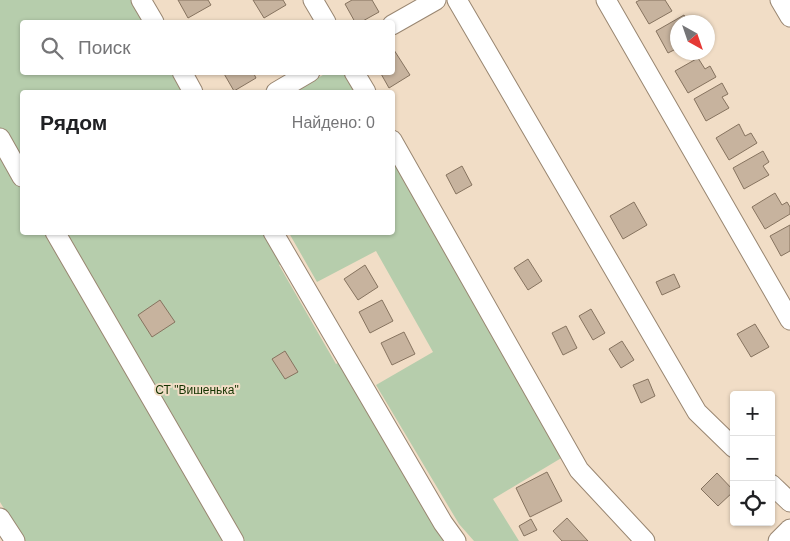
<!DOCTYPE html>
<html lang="ru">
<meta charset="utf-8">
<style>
body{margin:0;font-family:Arial,sans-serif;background:#f2f2f2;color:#202124}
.controls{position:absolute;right:15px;bottom:15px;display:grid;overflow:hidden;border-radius:5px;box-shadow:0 1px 4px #0004}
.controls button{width:45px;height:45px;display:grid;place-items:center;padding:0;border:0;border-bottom:1px solid #e0e0e0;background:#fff;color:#202124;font:25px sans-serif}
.compass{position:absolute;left:670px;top:15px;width:45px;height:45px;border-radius:50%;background:#fff;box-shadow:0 1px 4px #0004;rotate:140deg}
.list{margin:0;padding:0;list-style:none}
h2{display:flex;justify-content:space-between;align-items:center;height:65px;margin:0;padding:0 20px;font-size:21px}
h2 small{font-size:16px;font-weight:400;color:#757577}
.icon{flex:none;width:28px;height:28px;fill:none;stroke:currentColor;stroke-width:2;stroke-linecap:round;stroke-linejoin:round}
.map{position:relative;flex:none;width:790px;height:541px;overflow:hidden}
.search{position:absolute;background:#fff;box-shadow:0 1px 4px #0004;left:20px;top:20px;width:375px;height:55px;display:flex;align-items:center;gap:12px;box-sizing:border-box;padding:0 18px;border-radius:5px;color:#757577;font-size:19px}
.panel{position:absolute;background:#fff;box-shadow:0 1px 4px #0004;left:20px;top:90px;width:375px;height:145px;border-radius:5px}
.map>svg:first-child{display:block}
</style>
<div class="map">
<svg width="790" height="541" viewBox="0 0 790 541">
<rect width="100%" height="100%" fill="#f1ddc6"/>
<g fill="#b6cdac">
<path d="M0,0H131L144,22H22V72L173,73L185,92H22V232L266,233L283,263L279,265L336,364L340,362L446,541H24L0,502Z"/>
<path d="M328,72L342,73L345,74L355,92H294Z"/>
<path d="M393,158L563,457L493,499L519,541H474L459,524L376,385L433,352L376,251L317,282L289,233L392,232Z"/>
</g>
<g fill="#c7b39e" stroke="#86735f">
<path d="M178,0H208L211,5L188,18Z"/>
<path d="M253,0H283L286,5L264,18Z"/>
<path d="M352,0H372L379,12L361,22H355L345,4Z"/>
<path d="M640,0H665L672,11L649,24L636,2Z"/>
<path d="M684,15L688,22H678V48L668,53L656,31Z"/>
<path d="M394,50L410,75L389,88L380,72H392V51Z"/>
<path d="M698,58L705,69L710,66L716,77L688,93L675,71Z"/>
<path d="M223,72H253L256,78L234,91Z"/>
<path d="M722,83L728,94L722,97L729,108L706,121L694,99Z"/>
<path d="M739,124L745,136L751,133L757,143L729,160L716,138Z"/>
<path d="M763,151L769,162L763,166L769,175L744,189L733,168Z"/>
<path d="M462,166L472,185L456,194L446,175Z"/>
<path d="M775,193L782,205L787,202L790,207V214L765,229L752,207Z"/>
<path d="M634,202L647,225L623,239L610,216Z"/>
<path d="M790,225V251L781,256L770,236Z"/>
<path d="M528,259L542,281L528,290L514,268Z"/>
<path d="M365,265L378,287L358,300L344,279Z"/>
<path d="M674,274L680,287L662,295L656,282Z"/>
<path d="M160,300L175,322L152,337L138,315Z"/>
<path d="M382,300L393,321L370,333L359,312Z"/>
<path d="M591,309L605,333L593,340L579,316Z"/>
<path d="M755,324L769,347L751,357L737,334Z"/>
<path d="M566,326L577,348L563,355L552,333Z"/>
<path d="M404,332L415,354L392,365L381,343Z"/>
<path d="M622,341L634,360L621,368L609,349Z"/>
<path d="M285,351L298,372L285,379L272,359Z"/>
<path d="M648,379L655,396L641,403L633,385Z"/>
<path d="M547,472L562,501L530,517L516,488Z"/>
<path d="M717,473L734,491L718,506L701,489Z"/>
<path d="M567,518L588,541H562L553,531Z"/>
<path d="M531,519L537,530L524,536L519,526Z"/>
</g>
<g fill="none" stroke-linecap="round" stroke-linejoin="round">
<defs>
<g id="minor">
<path d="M141,0L154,22"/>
<path d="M313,0L326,22"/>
<path d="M457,0L697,412L734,448"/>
<path d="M606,0L790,320"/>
<path d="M780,0L790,17"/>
<path d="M392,25L436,0"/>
<path d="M182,72L193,92"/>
<path d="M354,72L366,92"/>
<path d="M276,92L310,72"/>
<path d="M0,138L22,177"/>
<path d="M392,140L579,470L645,541"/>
<path d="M55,232L234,541"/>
<path d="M273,232L443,523L456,541"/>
<path d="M771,484L790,502"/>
<path d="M0,518L15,541"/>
<path d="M778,541L790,529"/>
</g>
</defs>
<use href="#minor" stroke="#998671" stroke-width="21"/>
<use href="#minor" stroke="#fff" stroke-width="19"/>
</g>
<g text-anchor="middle" stroke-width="4" stroke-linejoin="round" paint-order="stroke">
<g font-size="12" fill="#143301" stroke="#f1ddc6">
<text x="197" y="394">СТ "Вишенька"</text>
</g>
</g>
</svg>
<div class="controls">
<button>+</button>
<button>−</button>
<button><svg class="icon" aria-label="locate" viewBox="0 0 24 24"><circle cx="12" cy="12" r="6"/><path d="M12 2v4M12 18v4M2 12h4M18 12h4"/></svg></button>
</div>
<svg class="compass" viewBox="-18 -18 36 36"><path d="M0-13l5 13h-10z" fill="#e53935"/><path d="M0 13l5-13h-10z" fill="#757577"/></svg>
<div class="search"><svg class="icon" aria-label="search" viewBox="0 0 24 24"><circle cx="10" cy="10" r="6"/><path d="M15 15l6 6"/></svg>Поиск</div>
<section class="panel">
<h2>Рядом<small>Найдено: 0</small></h2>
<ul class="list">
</ul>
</section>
</div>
